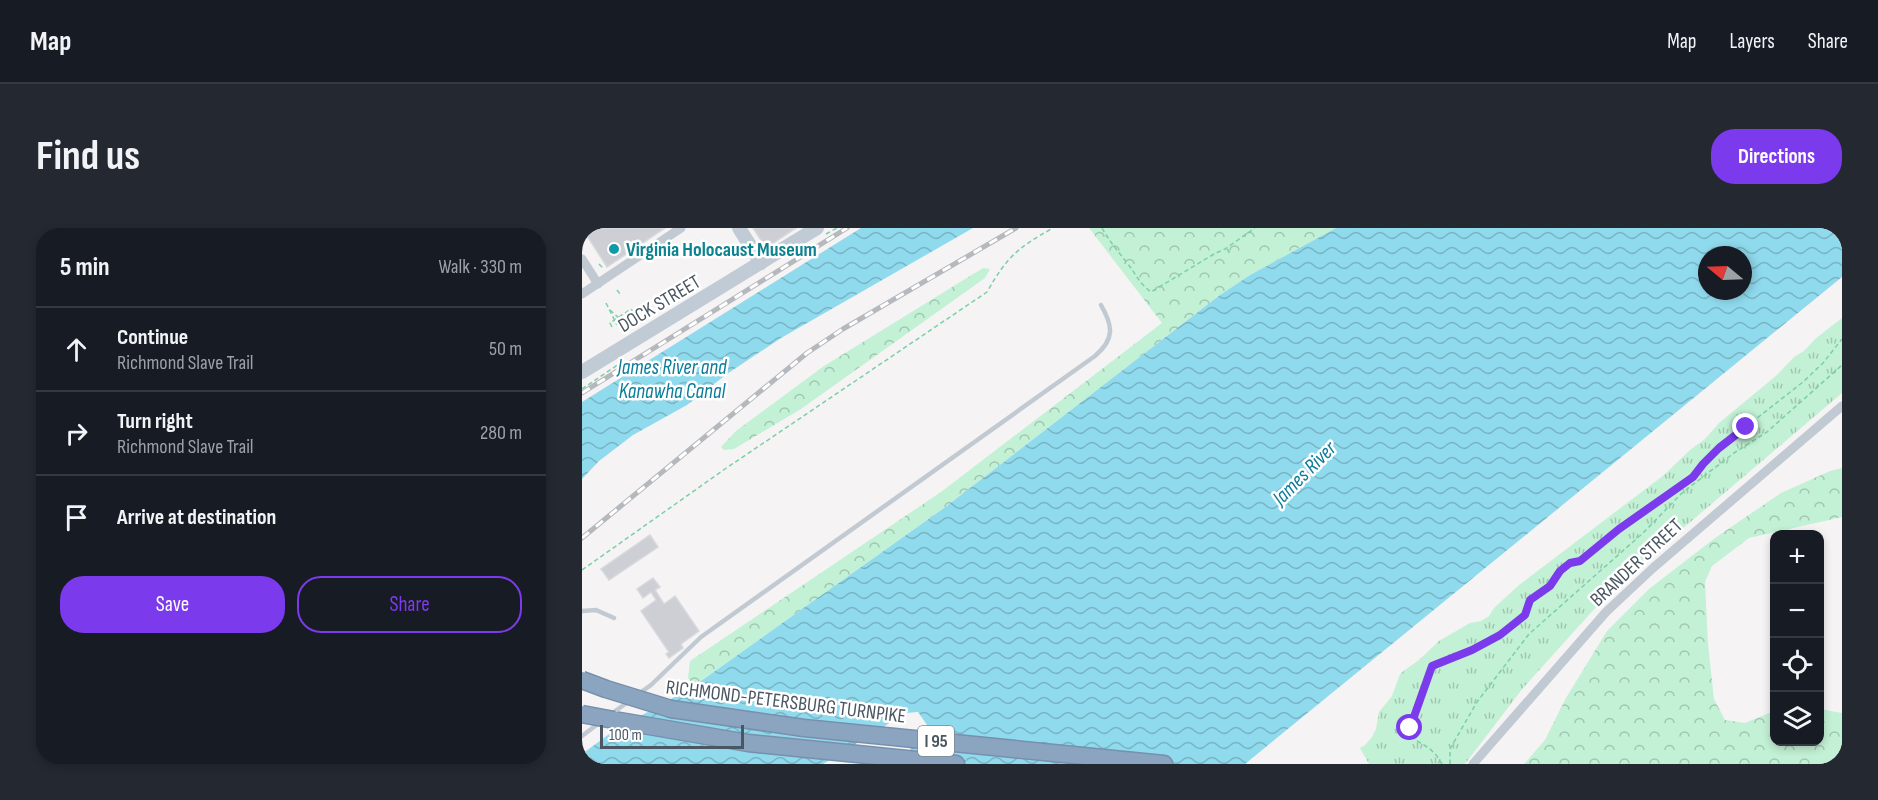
<!DOCTYPE html>
<meta charset="utf-8">
<style>
body{margin:0;font-family:"Sofia Sans Condensed",sans-serif;background:#242831;color:#f1f3f6}
.controls{position:absolute;right:18px;bottom:18px;display:grid;overflow:hidden;border-radius:12px;box-shadow:0 3px 9px #0003}
.controls button{width:54px;height:54px;display:grid;place-items:center;padding:0;border:0;border-bottom:2px solid #363941;background:#171b24;color:#f1f3f6;font:30px sans-serif}
.compass{position:absolute;left:1116px;top:18px;width:54px;height:54px;border-radius:50%;background:#171b24;box-shadow:0 3px 9px #0003;rotate:289deg}
.scale{position:absolute;left:18px;bottom:15px;width:144px;box-sizing:border-box;padding-left:6px;border:3px solid #4a5661;border-top:0;font-size:16px;line-height:21px;white-space:nowrap;color:#4a5661;-webkit-text-stroke:4px #fff;paint-order:stroke}
.stop{position:absolute;width:18px;height:18px;margin:-14px;border:4px solid #7c3aed;border-radius:50%;background:#fff}
.stop.end{background:#7c3aed;border-color:#fff;box-shadow:0 2px 6px #0008}
.list{margin:0;padding:0;list-style:none}
h2{display:flex;justify-content:space-between;align-items:center;height:78px;margin:0;padding:0 24px;font-size:26px}
h2 small{font-size:20px;font-weight:400;color:#9ea1a6}
.list li{display:grid;grid-template-columns:39px 1fr auto;gap:18px;align-items:center;box-sizing:border-box;height:84px;padding:0 24px;border-top:2px solid #363941}
.list b{display:block;font-size:22px;white-space:nowrap}
.list p{margin:0;font-size:20px;white-space:nowrap;color:#9ea1a6}
.list em{font-size:20px;font-style:normal;color:#9ea1a6}
.actions{display:flex;gap:12px;padding:18px 24px}
.actions a{flex:1;padding:14px 0;border:2px solid #7c3aed;border-radius:24px;text-align:center;font-size:21px;color:#7c3aed}
.actions .main{background:#7c3aed;color:#fff}
.icon{flex:none;width:33px;height:33px;fill:none;stroke:currentColor;stroke-width:2;stroke-linecap:round;stroke-linejoin:round}
.map{position:relative;flex:none;width:1260px;height:536px;overflow:hidden;border-radius:24px}
header{display:flex;align-items:center;gap:36px;box-sizing:border-box;height:84px;padding:0 30px;background:#171b24;border-bottom:2px solid #363941}
header strong{font-size:28px}
nav{display:flex;gap:33px;margin-inline-start:auto;font-size:21px}
.intro{display:flex;align-items:center;justify-content:space-between;box-sizing:border-box;height:144px;padding:0 36px}
h1{margin:0;font-size:42px}
.button{padding:15px 27px;border-radius:24px;background:#7c3aed;color:#fff;font-size:21px;font-weight:700}
main{display:flex;gap:36px;padding:0 36px}
aside{flex:1;background:#171b24;border-radius:24px;box-shadow:0 3px 9px #0003}
.map>svg:first-child{display:block}
</style>
<header>
<strong>Map</strong>
<nav><a>Map</a><a>Layers</a><a>Share</a></nav>
</header>
<div class="intro"><h1>Find us</h1><a class="button">Directions</a></div>
<main>
<aside>
<h2>5 min<small>Walk · 330 m</small></h2>
<ul class="list">
<li><svg class="icon" aria-label="ahead" viewBox="0 0 24 24"><path d="M12 20V5M6 11l6-6 6 6"/></svg><div><b>Continue</b><p>Richmond Slave Trail</p></div><em>50 m</em></li>
<li><svg class="icon" aria-label="right" viewBox="0 0 24 24"><path d="M7 20v-9h11M14 6l5 5-5 5"/></svg><div><b>Turn right</b><p>Richmond Slave Trail</p></div><em>280 m</em></li>
<li><svg class="icon" aria-label="arrive" viewBox="0 0 24 24"><path d="M6 21V4h12l-3 4 3 4H6"/></svg><div><b>Arrive at destination</b></div></li>
</ul>
<div class="actions"><a class="main">Save</a><a>Share</a></div>
</aside>
<div class="map">
<svg width="1260" height="536" viewBox="0 0 1260 536">
<defs>
<pattern id="forest-crowns" width="20" height="18" patternUnits="userSpaceOnUse" patternTransform="scale(1.5)"><rect width="20" height="18" fill="#c3f1d5"/><path d="M2 6a3 3 0 1 1 6 0M12 15a3 3 0 1 1 6 0" fill="none" stroke="#a0c6b0"/></pattern>
<pattern id="park-tufts" width="24" height="20" patternUnits="userSpaceOnUse" patternTransform="scale(1.5)"><rect width="24" height="20" fill="#c3f1d5"/><path d="M3 7l-1-3M5 7V3M7 7l1-3M15 17l-1-3M17 17v-4M19 17l1-3" fill="none" stroke="#a0c6b0"/></pattern>
<pattern id="water-waves" width="16" height="10" patternUnits="userSpaceOnUse" patternTransform="scale(1.5)"><rect width="16" height="10" fill="#90daee"/><path d="M0 5q4-4 8 0t8 0" fill="none" stroke="#78b4c4"/></pattern>
</defs>
<rect width="100%" height="100%" fill="#f5f3f3"/>
<g fill="url(#forest-crowns)">
<path d="M507,0H754L668,47L638,67L362,280L112,458L106,450L108,433L359,264L580,95Z"/>
<path d="M401,40L408,41L403,50L219,181L152,221L142,222L139,219L154,203L242,138Z"/>
<path d="M1260,240V289L1167,310L1130,338L1123,354L1126,416L1132,471L1143,492L1163,495L1192,483V514H1238V481L1260,485V536H942L963,512L984,470L1025,403L1067,361L1133,310L1199,265L1248,243Z"/>
</g>
<path fill="url(#park-tufts)" d="M1260,90V165L1033,358L941,460L883,536H787L778,520L783,517L790,509L794,501L797,484L810,468L818,446L823,442L837,432L857,413L888,395L899,393L907,388L912,380L937,357L1082,247L1108,222L1123,211L1137,195L1195,147L1212,129L1222,123L1233,111Z"/>
<g fill="url(#water-waves)" fill-rule="evenodd">
<path d="M279,0H391L199,110L145,146L105,177L51,207L17,233L0,251V174Z"/>
<path d="M754,0H1260V49L663,536H318L345,497L336,484L324,485L241,536H0V526L30,504L112,458L362,280L638,67L668,47ZM1125,27H1161V63H1125Z"/>
</g>
<g fill="#cdcfd5" stroke="#d7d9de" stroke-width="1.5">
<path d="M0,0H83L25,39Z"/>
<path d="M171,0H214L184,20Z"/>
<path d="M68,307L76,319L27,352L19,341Z"/>
<path d="M71,350L78,359L73,362L82,376L93,368L117,403L99,416L101,420L87,430L84,426L87,424L59,383L74,372L69,364L61,370L55,361Z"/>
</g>
<g fill="none" stroke-linecap="round" stroke-linejoin="round">
<defs>
<g id="highway">
<path d="M89,481L222,500L582,536"/>
<path d="M32,492L166,515L374,536"/>
</g>
</defs>
<use href="#highway" stroke="#7690ad" stroke-width="19"/>
<g stroke="#7ad0a6" stroke-width="1.5" stroke-dasharray="4.5 3" stroke-linecap="butt">
<path d="M520,0C527,13 536,23 545,35C555,47 555,53 569,64L632,26L643,21L673,0"/>
<path d="M244,6L255,0"/>
<path d="M645,21L649,27"/>
<path d="M17,36L21,40"/>
<path d="M35,62L38,66"/>
<path d="M24,75L35,97"/>
<path d="M28,82L40,93"/>
<path d="M30,99L28,95L49,81L52,85"/>
<path d="M0,161L37,136"/>
<path d="M0,342L143,241L405,64C425,29 435,20 471,0"/>
<path d="M860,536C857,532 855,527 851,524C842,514 829,515 828,500L850,438L890,422L918,407L943,387L948,372L968,358L978,343L989,335L998,333L1037,301L1111,249L1121,235L1137,220L1221,154L1241,135L1260,111"/>
<path d="M868,536V521L895,474L947,406L1061,305L1100,265L1152,225L1185,204L1260,137"/>
</g>
<g stroke="#c1cad2" stroke-width="4.5">
<path d="M0,383L14,382L32,390"/>
<path d="M55,467L69,457L119,409L513,128C533,111 531,98 519,77"/>
<path d="M29,486L46,474"/>
<path d="M0,508L17,495"/>
</g>
<g stroke="#c1cad2" stroke-width="9">
<path d="M0,31L16,56"/>
<path d="M0,66L99,0"/>
<path d="M891,536L1024,384L1071,340L1260,178"/>
</g>
<g stroke="#c1cbd6" stroke-width="14">
<path d="M157,0L179,35"/>
<path d="M0,144L235,0"/>
</g>
<use href="#highway" stroke="#8ba5c1" stroke-width="16"/>
<defs>
<g id="rail">
<path d="M0,165L265,0"/>
<path d="M0,310L225,125L261,101L434,0"/>
</g>
</defs>
<use href="#rail" stroke="#b5b8bd" stroke-width="5"/>
<use href="#rail" stroke="#fff" stroke-width="3" stroke-dasharray="9" stroke-linecap="butt"/>
<defs>
<g id="highway-bridge">
<path d="M0,452L24,461L89,481"/>
<path d="M0,486L32,492"/>
</g>
</defs>
<use href="#highway-bridge" stroke="#7690ad" stroke-width="19" stroke-linecap="butt"/>
<use href="#highway-bridge" stroke="#8ba5c1" stroke-width="16"/>
</g>
<g fill="none" stroke-linecap="round" stroke-linejoin="round">
<path stroke="#7c3aed" stroke-width="8" d="M828,500L850,438L890,422L918,407L943,387L948,372L968,358L978,343L988,335L998,333L1037,301L1111,249L1121,236L1137,220L1164,199"/>
</g>
<circle fill="#0f9aa8" stroke="#fff" stroke-width="2" cx="32" cy="21" r="6"/>
<g text-anchor="middle" stroke-width="5" stroke-linejoin="round" paint-order="stroke">
<rect fill="#fff" stroke="#808990" stroke-width="1.5" x="336" y="498" width="36" height="30" rx="4.5"/>
<g font-size="18" font-weight="bold" fill="#4a5661">
<text x="354" y="519">I 95</text>
</g>
<g font-size="20" font-weight="bold" fill="#0d838f" stroke="#fff" text-anchor="start">
<text x="44" y="28">Virginia Holocaust Museum</text>
</g>
<g font-size="20" fill="#4a5661" stroke="#fff">
<text transform="translate(77 75) rotate(-31)" y="7">DOCK STREET</text>
<text transform="translate(1054 334) rotate(-43)" y="7">BRANDER STREET</text>
<text transform="translate(204 473) rotate(7)" y="7">RICHMOND-PETERSBURG TURNPIKE</text>
</g>
<g font-size="21" font-style="italic" fill="#0c7c9b" stroke="#fff">
<text x="90" y="146">James River and<tspan x="90" dy="24">Kanawha Canal</tspan></text>
<text transform="translate(722 245) rotate(-45)" y="7">James River</text>
</g>
</g>
</svg>
<div class="controls">
<button>+</button>
<button>−</button>
<button><svg class="icon" aria-label="locate" viewBox="0 0 24 24"><circle cx="12" cy="12" r="6"/><path d="M12 2v4M12 18v4M2 12h4M18 12h4"/></svg></button>
<button><svg class="icon" aria-label="layers" viewBox="0 0 24 24"><path d="M12 4l9 5-9 5-9-5zM3 14l9 5 9-5"/></svg></button>
</div>
<svg class="compass" viewBox="-18 -18 36 36"><path d="M0-13l5 13h-10z" fill="#e53935"/><path d="M0 13l5-13h-10z" fill="#9ea1a6"/></svg>
<div class="scale">100 m</div>
<div class="stop" style="left:828px;top:500px"></div>
<div class="stop end" style="left:1164px;top:199px"></div>
</div>
</main>
